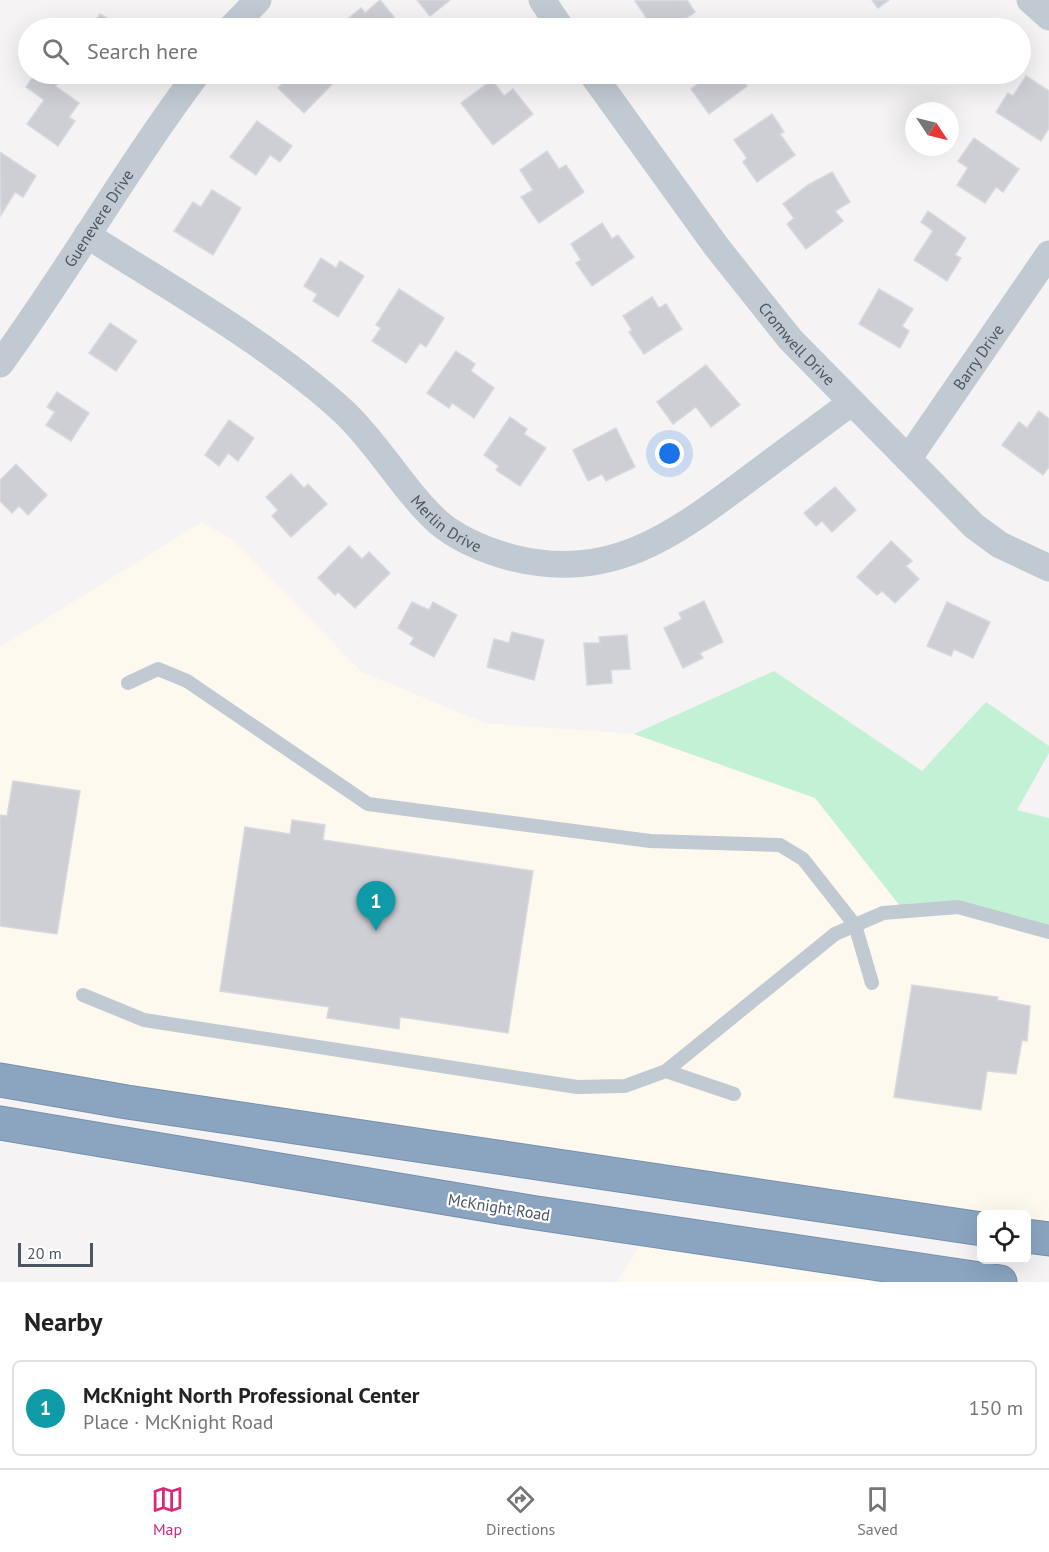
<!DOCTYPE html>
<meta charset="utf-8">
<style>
body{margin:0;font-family:"PT Sans",sans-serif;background:#f6f6f6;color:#222}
.controls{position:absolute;right:18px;bottom:18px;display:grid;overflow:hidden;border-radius:9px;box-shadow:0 6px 24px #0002}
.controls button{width:54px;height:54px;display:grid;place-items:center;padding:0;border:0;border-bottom:2px solid #e0e0e0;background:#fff;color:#222;font:30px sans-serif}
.compass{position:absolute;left:905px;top:102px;width:54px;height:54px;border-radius:50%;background:#fff;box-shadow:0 6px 24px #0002;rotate:125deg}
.scale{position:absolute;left:18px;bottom:15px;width:75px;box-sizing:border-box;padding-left:6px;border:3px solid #4a5661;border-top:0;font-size:16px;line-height:21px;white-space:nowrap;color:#4a5661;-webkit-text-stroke:4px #fff;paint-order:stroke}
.you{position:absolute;left:670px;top:454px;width:21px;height:21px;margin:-15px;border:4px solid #fff;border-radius:50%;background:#1a73e8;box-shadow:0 0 0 9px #1a73e833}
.badge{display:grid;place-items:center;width:39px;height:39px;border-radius:50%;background:#db2777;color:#fff;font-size:20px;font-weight:700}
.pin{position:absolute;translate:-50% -50px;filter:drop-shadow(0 2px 3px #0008)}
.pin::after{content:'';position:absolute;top:32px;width:21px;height:18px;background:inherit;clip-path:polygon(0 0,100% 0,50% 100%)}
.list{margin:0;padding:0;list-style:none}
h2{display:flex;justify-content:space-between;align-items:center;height:78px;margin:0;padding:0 24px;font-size:26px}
h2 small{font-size:20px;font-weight:400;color:#767676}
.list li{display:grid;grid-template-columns:39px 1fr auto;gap:18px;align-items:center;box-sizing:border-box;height:96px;margin:0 12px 12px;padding:0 12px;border:2px solid #e0e0e0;border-radius:9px}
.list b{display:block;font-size:22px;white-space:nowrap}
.list p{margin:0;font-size:20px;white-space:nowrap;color:#767676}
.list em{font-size:20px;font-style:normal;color:#767676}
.icon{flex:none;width:33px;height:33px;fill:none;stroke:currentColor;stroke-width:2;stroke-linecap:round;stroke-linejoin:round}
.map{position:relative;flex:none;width:1049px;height:1282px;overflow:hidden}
.search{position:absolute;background:#fff;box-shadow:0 6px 24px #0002;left:18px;right:18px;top:18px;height:66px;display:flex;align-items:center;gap:15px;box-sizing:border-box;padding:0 21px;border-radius:33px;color:#767676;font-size:22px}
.sheet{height:186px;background:#fff}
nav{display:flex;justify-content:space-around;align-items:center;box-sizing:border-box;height:84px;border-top:2px solid #e0e0e0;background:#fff;font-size:16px;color:#767676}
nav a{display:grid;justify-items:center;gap:3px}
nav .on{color:#db2777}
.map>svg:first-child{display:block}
</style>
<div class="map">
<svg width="1049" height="1282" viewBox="0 0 1049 1282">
<rect width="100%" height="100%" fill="#f5f3f3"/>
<g fill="#fdf9ef">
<path d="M202,522L234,541L362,672L485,723L634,734L815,798L904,911L958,907L1049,932V1239L1027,1236L1026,1214H982L0,1080V647Z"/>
<path d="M649,1230L1000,1282H617Z"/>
</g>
<path fill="#c3f1d5" d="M774,671L922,771L986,702L1049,746V753L1017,810L1049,818V932L958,907L904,911L815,798L634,734Z"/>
<g fill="#cdcfd5" stroke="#d7d9de" stroke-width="1.5">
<path d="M380,0L403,28H341L339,26L361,8L365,13Z"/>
<path d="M417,0H450L430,16Z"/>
<path d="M687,0L695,12L672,28H646L641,21L646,17L635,1Z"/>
<path d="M872,0H889L878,8Z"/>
<path d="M100,14L123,28H79L83,23L91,28Z"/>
<path d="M920,21L927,28H913Z"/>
<path d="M934,21L943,28H928Z"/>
<path d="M35,74H45L58,83L55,86L79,103L69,117L75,121L58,146L27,124L44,100L26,87Z"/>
<path d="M292,74H331L337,79L304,113L278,88Z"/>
<path d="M692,74H742L739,75L747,86L709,114L691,89L699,83Z"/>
<path d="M1026,76L1049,91V128L1041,141L996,112L1008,93L1013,96Z"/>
<path d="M492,80L504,96L513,89L533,114L493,145L461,103Z"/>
<path d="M772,114L784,132L780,134L795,155L757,182L743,162L747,158L734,140Z"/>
<path d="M257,121L292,146L280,162L270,155L256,175L230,157Z"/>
<path d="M974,138L1019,169L1003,192L996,187L985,203L957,185L968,168L958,161Z"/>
<path d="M547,151L559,169L566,165L584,192L539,223L521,197L533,190L520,170Z"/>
<path d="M0,152L36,176L23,197L15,192L1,215Z"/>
<path d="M832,172L850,202L835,211L843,221L806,249L787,224L794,218L783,204L808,185Z"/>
<path d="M212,190L241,208L213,255L174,231L193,202L201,207Z"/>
<path d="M928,211L966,238L955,255L961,258L947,281L914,260L933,231L921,222Z"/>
<path d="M602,223L612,239L618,235L634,257L592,286L576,263L581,260L571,244Z"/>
<path d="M321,258L336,268L340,261L364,276L338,317L313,301L317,294L304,286Z"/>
<path d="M399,289L444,318L426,347L420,343L406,363L372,341L381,328L376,325Z"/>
<path d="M879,289L913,309L902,326L909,331L900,348L859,324Z"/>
<path d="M652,297L659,308L666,304L682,329L644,354L629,332L632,330L623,316Z"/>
<path d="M110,323L137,341L116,371L89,353Z"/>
<path d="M456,351L475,364L471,371L494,388L474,418L452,403L449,408L427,393Z"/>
<path d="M706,365L740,405L711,427L696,407L673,424L657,402Z"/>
<path d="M57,392L89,413L71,441L46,425L55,412L47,407Z"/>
<path d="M1039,411L1049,419V467L1043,475L1002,445L1019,422L1027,428Z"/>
<path d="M510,417L527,429L524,434L546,448L520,486L496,470L499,466L484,455Z"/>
<path d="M229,420L254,438L238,461L228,453L219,466L205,455Z"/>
<path d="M616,428L635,467L606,481L602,474L588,481L573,450Z"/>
<path d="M16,464L47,495L28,515L19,506L12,513L0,501V480Z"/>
<path d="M291,474L304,488L308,484L327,504L291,537L272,516L278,510L266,497Z"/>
<path d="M835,487L856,510L832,532L822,521L816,526L804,513Z"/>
<path d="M891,541L912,561L906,566L919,579L895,603L882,591L877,595L857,577Z"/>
<path d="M349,546L362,559L369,552L390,573L355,608L338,592L335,595L318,578Z"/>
<path d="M704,601L723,642L700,653L703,658L683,668L664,628L682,619L679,613Z"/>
<path d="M412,602L429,610L433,602L457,615L434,657L410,644L414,638L398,628Z"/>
<path d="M947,602L990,622L973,658L954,649L951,656L927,646Z"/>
<path d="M512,632L544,640L534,680L487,667L494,639L509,643Z"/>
<path d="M627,635L630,669L611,670L612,683L587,685L584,643H600L599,637Z"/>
<path d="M13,781L80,791L57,934L0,926V815L7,816Z"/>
<path d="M292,820L325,825L323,840L533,871L508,1033L400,1017L399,1029L327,1018L329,1007L220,991L245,827L290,834Z"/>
<path d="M912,985L998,997L997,1000L1030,1006L1027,1041L1022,1040L1016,1074L987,1071L981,1110L894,1097Z"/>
</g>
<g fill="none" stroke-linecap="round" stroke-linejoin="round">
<defs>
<g id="highway">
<path d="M0,1080L127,1102L982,1229"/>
<path d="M0,1123L530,1212L1000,1282"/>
<path d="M1026,1236L1049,1239"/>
</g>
</defs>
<use href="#highway" stroke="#7690ad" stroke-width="35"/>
<g stroke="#c1cad2" stroke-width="14">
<path d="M128,683L158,669L187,681L368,804L650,841L780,845L803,859L855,925L872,983"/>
<path d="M83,995L144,1020L577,1087L625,1086L666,1071L835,934L883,913L958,907L1049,932"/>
<path d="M666,1071L734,1094"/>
</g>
<g stroke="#c1cad2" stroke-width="27">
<path d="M542,0L561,28"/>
<path d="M1030,0L1049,17"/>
<path d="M231,28L258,0"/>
<path id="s1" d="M592,74L716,246L790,339L974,526L1000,545L1049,568"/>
<path id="s2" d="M87,235C171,289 270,344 344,412C379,445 403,490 438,522C459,540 487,551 513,558C612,582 673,535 747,480C782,454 817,428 852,402"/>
<path id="s3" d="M0,364C69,270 127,167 197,74"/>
<path id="s4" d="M908,459L1049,254"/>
</g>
<use href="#highway" stroke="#8ba5c1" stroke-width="33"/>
</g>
<g text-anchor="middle" stroke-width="4.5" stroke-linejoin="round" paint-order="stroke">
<g font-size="16" fill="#4a5661" stroke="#fff">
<text dy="6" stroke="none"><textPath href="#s3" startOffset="176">Guenevere Drive</textPath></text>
<text dy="6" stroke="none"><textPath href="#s1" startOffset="339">Cromwell Drive</textPath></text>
<text dy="6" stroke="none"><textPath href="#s4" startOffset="124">Barry Drive</textPath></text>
<text dy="6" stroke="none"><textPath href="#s2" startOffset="465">Merlin Drive</textPath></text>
<text transform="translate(499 1207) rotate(9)" y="6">McKnight Road</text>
</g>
</g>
</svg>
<div class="controls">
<button><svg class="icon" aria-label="locate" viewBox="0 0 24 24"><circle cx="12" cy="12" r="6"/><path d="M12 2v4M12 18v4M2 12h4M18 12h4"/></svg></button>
</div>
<svg class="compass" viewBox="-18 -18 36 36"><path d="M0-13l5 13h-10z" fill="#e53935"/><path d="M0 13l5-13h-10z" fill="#767676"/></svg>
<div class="scale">20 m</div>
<div class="you"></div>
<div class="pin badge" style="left:376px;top:931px;background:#0f9aa8">1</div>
<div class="search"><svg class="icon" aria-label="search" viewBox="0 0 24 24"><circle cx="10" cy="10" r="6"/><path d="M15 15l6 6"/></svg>Search here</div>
</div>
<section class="sheet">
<h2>Nearby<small></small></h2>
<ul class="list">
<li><span class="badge" style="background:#0f9aa8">1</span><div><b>McKnight North Professional Center</b><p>Place · McKnight Road</p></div><em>150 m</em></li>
</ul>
</section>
<nav>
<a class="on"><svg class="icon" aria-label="map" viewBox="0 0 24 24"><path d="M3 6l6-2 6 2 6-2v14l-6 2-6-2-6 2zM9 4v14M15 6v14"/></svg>Map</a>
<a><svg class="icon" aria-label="directions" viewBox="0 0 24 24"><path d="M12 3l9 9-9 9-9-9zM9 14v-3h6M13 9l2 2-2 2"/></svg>Directions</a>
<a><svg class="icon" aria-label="saved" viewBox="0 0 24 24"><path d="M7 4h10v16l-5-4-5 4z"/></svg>Saved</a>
</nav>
